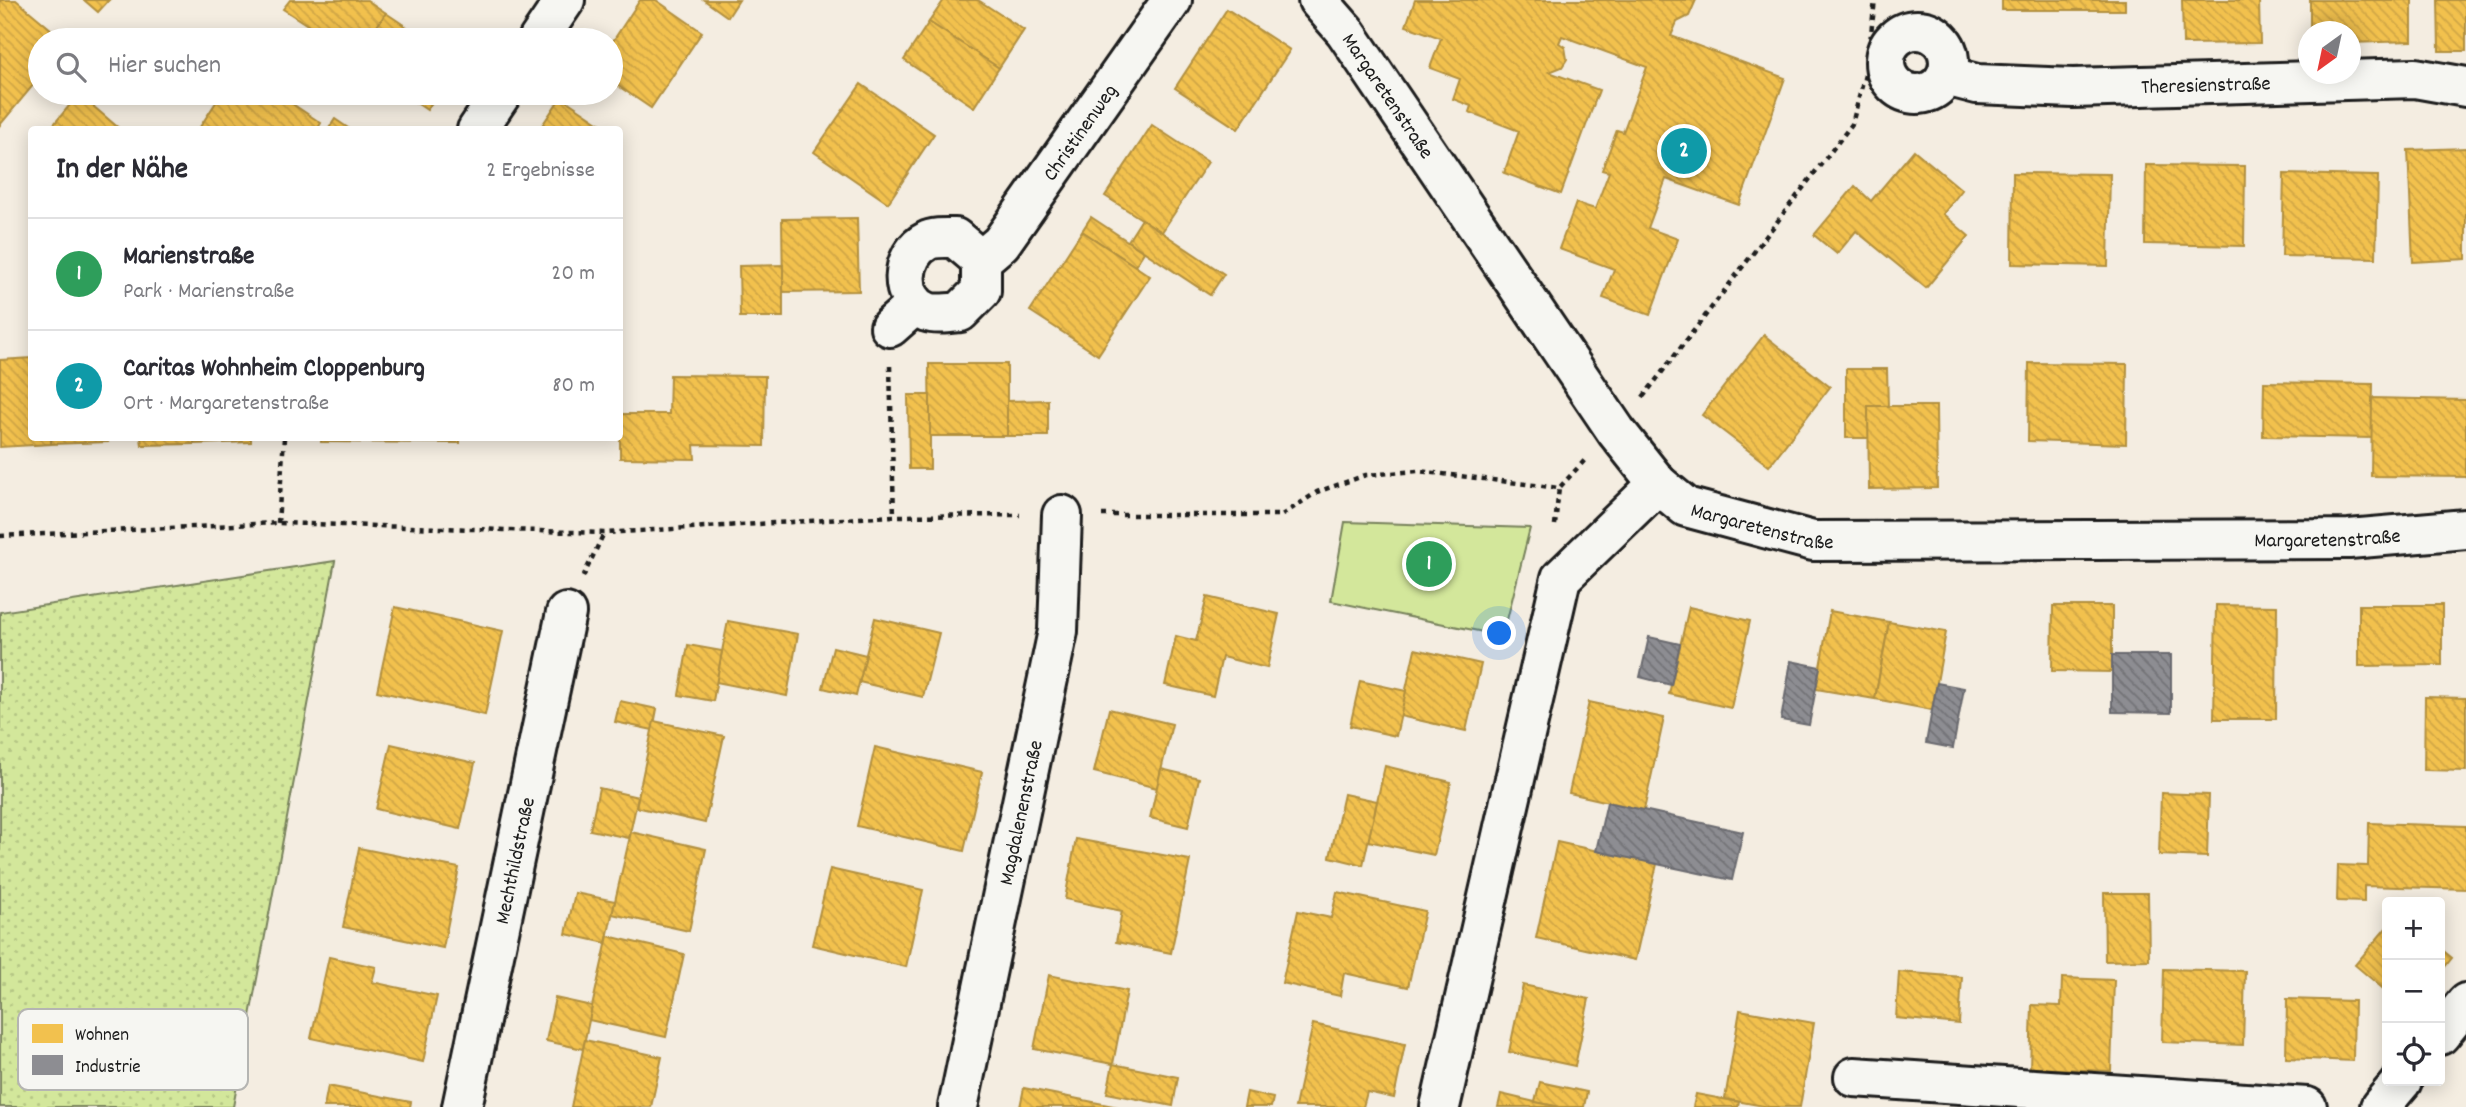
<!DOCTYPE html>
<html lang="de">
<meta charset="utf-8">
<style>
body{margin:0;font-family:Dekko,sans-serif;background:#f7f7f7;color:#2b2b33}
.controls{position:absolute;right:21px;bottom:21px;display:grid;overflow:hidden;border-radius:7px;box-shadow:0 4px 18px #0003}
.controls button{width:63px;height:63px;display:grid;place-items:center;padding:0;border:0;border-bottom:2px solid #e1e1e2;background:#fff;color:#2b2b33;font:35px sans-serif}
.compass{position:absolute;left:2298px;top:21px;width:63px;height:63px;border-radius:50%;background:#fff;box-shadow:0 4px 18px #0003;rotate:213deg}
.you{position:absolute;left:1500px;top:634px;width:24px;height:24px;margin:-18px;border:5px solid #fff;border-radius:50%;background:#1a73e8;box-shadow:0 0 0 10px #1a73e833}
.badge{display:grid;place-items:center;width:46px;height:46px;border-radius:50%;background:#1f6fb2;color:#fff;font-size:23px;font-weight:700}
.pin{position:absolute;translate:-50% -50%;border:4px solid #fff;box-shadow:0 2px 7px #0006}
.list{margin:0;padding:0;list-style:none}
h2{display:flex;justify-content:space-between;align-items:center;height:91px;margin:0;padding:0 28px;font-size:30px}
h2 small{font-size:23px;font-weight:400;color:#7c7c81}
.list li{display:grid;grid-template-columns:46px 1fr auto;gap:21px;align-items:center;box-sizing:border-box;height:112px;padding:0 28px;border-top:2px solid #e1e1e2}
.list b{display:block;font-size:26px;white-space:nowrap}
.list p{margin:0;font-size:23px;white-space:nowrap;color:#7c7c81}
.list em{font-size:23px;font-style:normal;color:#7c7c81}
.icon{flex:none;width:38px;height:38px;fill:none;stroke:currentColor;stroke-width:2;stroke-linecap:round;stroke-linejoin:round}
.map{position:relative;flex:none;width:2466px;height:1107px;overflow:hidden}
.search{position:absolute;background:#fff;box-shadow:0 4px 18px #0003;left:28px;top:28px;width:595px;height:77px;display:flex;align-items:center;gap:18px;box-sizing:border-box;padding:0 24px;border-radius:38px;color:#7c7c81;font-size:26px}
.panel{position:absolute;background:#fff;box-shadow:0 4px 18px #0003;left:28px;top:126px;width:595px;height:315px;border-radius:7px}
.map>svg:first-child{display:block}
</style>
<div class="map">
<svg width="2466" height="1107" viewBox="0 0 2466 1107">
<defs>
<pattern id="grass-dots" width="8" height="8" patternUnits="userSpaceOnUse" patternTransform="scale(1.75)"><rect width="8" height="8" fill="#d3e79b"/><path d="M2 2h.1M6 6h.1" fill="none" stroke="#b5c685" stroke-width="1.8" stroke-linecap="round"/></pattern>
<pattern id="homes-back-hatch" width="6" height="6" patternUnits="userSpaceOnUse" patternTransform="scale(1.75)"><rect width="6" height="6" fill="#f2c14e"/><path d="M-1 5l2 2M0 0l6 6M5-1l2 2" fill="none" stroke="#cfa544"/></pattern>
<pattern id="industry-back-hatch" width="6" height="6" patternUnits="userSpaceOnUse" patternTransform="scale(1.75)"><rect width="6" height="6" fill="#8d8d92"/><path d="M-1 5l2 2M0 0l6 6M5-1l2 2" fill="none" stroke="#727276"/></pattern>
</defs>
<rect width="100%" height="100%" fill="#f4ede1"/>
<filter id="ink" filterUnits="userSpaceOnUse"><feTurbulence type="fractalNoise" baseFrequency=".0143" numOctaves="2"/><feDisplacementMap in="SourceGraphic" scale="14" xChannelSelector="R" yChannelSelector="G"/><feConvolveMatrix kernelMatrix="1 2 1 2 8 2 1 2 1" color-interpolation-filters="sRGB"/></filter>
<g filter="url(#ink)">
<path fill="url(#grass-dots)" stroke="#78825c" stroke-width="2" d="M335,561L233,1107H0V612Z"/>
<path fill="#d3e79b" stroke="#78825c" stroke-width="2" d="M1345,522L1530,528L1503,636L1331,601Z"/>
<g fill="url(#homes-back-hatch)" stroke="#b2903f" stroke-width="2">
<path d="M0,0H16L64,40H40V77L0,125Z"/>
<path d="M84,0H109L98,12Z"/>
<path d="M290,0H367L386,13L368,40H303L312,28L283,9Z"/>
<path d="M640,0H656L702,32L651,108L611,81V44Z"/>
<path d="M704,0H739L728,17Z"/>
<path d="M944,0H978L1024,30L999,68L929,22Z"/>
<path d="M1415,0H1696L1689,16L1677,22L1671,36L1785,78L1739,205L1666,179L1648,228L1678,239L1650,315L1603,298L1614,269L1559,249L1576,203L1595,209L1609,172L1602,170L1617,130L1623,132L1647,67L1562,36L1559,43L1565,47L1567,59L1562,67L1549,72L1599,90L1561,194L1504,173L1519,131L1469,112L1471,106L1453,99L1460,79L1430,68L1441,38L1406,26Z"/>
<rect x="2002" y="0" width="123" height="10"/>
<path d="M2182,0H2259L2260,43L2183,44Z"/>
<path d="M2310,0H2412V41L2350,43V32H2310Z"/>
<path d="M2438,0H2466V51H2439Z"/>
<path d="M1227,9L1290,50L1238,129L1175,88Z"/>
<path d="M386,13L426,40H368Z"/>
<path d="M929,22L999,68L974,107L904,60Z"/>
<path d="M861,84L934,134L888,203L814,152Z"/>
<path d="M222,93H276L321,123L317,130H198Z"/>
<path d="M402,93H438L427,110Z"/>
<path d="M79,94L121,130H49Z"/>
<path d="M561,97L610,130H539Z"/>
<path d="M335,119L351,130H328Z"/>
<path d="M1152,125L1208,162L1162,232L1105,196Z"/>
<path d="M2466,148V259L2413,262L2408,150Z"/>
<path d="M1914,150L1962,190L1943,214L1969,236L1926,288L1856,231L1837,254L1814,235L1855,186L1871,201Z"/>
<path d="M2146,165L2245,166L2244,246L2145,244Z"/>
<path d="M2013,173L2110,174L2108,266L2012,264Z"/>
<path d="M2284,174L2378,176L2376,258L2282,256Z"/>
<path d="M1091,217L1144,252L1135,266L1082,231Z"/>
<path d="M857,218L859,291L783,292L782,219Z"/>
<path d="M1142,219L1224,274L1210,295L1128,241Z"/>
<path d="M1082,231L1150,276L1098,355L1030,311Z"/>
<path d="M783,265V317H740L739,266Z"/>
<path d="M1764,335L1830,387L1769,466L1702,415Z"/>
<path d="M32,358V438H51V444L0,447V360Z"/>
<path d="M2029,363L2127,364L2126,444L2028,441Z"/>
<path d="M929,364H1007V436H930Z"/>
<path d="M1846,369H1887L1888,407L1868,406L1869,438H1846Z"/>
<path d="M670,375L765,376L764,446L694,445L695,459L620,458V414H669Z"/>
<path d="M2264,382L2373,384L2372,438L2263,436Z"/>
<path d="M908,395H930V469H909Z"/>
<path d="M2372,398L2466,400V477L2371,476Z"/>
<path d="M1048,400V436H1007V401Z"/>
<path d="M1868,406H1936L1937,488L1869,489Z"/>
<path d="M51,438H107L108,442L51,444Z"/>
<path d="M141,438H194V444L142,445Z"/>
<path d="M194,438H251V442L194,444Z"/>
<path d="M321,438H460V443L321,442Z"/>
<path d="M1207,597L1279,614L1267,668L1222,657L1213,696L1165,685L1176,636L1196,641Z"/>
<path d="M2216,605L2277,606L2276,719H2214Z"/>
<path d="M2359,605H2442V665L2359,666Z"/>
<path d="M2053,606H2112V672L2052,671Z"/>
<path d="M395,607L503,631L485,715L377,691Z"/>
<path d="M1689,607L1750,621L1731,708L1669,694Z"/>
<path d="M1830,611L1889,622L1875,699L1816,689Z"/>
<path d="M875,618L939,633L923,697L859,682Z"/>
<path d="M728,621L798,634L787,696L716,682Z"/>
<path d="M1889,622L1946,632L1932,710L1875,699Z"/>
<path d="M688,645L722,651L713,701L679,695Z"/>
<path d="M833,647L866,655L856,696L823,688Z"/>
<path d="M1415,649L1481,664L1466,731L1400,716Z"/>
<path d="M1360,681L1406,691L1396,736L1350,726Z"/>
<path d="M2425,697L2466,698V771L2424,770Z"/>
<path d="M620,701L657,709L653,730L615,722Z"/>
<path d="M1589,702L1664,718L1644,810L1569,793Z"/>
<path d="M1109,709L1172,724L1157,788L1094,772Z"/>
<path d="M654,721L724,736L705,823L636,807Z"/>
<path d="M391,744L475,763L460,829L376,809Z"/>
<path d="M875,747L982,772L964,851L857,826Z"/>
<path d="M1385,766L1451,782L1434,855L1368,841Z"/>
<path d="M1161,769L1199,778L1188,827L1150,818Z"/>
<path d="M599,788L638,797L629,838L590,830Z"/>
<path d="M2161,793L2209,795L2207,857L2159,855Z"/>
<path d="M1344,794L1377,801L1363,865L1330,857Z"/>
<path d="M2369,823L2466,826V889L2364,886V902L2337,901L2338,865L2368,866Z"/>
<path d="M631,832L706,849L689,931L612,914Z"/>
<path d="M1076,839L1190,860L1171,953L1116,942L1122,911L1065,899Z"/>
<path d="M1557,842L1657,864L1635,960L1536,938Z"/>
<path d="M359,848L459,868L443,948L343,927Z"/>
<path d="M830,869L923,890L906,967L812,945Z"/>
<path d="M1337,892L1425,911L1408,987L1344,973L1340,996L1282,983L1298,911L1331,918Z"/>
<path d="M575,893L615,901L606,943L566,934Z"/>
<path d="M2104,893H2148L2149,960L2105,961Z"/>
<path d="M2387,927V992L2355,965Z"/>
<path d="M608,936L684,954L666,1037L589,1020Z"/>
<path d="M2440,948L2452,958L2440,973Z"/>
<path d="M329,957L376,967L372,982L437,996L423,1062L311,1038Z"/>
<path d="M2164,969L2245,971L2243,1045L2162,1042Z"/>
<path d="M1899,972L1962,977L1959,1024L1896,1018Z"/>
<path d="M1049,975L1127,991L1113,1064L1034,1049Z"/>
<path d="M2062,978L2114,980L2111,1071L2030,1068L2032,1005L2061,1006Z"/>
<path d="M1523,985L1589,999L1575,1066L1509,1052Z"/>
<path d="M555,998L592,1006L583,1049L546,1041Z"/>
<path d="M2287,999L2354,1001L2353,1061L2286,1058Z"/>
<path d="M1740,1010L1814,1023L1800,1107H1769L1725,1099Z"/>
<path d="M1313,1024L1405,1044L1394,1098L1367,1092L1363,1107H1295Z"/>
<path d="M585,1040L662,1057L651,1107H571Z"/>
<path d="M1113,1064L1178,1077L1173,1106L1107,1093Z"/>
<path d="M1540,1082L1587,1092L1584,1107H1560L1535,1102Z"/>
<path d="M328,1086L411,1102L410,1107H324Z"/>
<path d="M1024,1088L1118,1107H1020Z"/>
<path d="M1247,1092L1273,1098L1271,1107H1244Z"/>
<path d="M1501,1094L1535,1102L1560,1107H1498Z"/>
<path d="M1696,1094L1739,1102L1738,1107H1693Z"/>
</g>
<g fill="url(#industry-back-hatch)" stroke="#6b6b6f" stroke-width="2">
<path d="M1649,637L1680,644L1671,685L1640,677Z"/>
<path d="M2112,655H2171V713L2112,712Z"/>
<path d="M1791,661L1820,667L1809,725L1781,720Z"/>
<path d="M1937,683L1964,688L1953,748L1926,743Z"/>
<path d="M1607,802L1743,832L1732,880L1596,851Z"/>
</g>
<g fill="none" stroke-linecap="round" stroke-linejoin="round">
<defs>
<g id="minor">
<path id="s1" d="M1318,0L1345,31L1616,431L1658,484L1686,507L1813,541L2349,539L2466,529"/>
<circle cx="1917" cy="62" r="32"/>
<path d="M538,40L565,0"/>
<path id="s2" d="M1946,76L1977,84L2073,88L2415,78L2466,87"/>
<path d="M477,130L502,93"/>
<path id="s3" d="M981,260L955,238C947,238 934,237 927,241C900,254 897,300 927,312C936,315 950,313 960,312L981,291V260L1001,243L1172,0"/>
<path d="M890,327L915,305"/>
<path d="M2440,1035L2466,1003"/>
<path d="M1854,1077L2307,1107"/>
<path id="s4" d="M462,1107L566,613"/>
<path id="s5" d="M958,1107L1058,631L1062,515"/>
<path d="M1440,1107L1561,578L1658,484"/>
<path d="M2380,1107L2402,1081"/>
</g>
</defs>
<use href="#minor" stroke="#1c1c1c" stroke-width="44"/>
<g stroke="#1c1c1c" stroke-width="4.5" stroke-dasharray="5 5" stroke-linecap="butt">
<path d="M1867,67L1885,69"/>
<path d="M890,366L894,516"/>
<path d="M1643,397L1852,124L1867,67L1875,0"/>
<path d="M1102,515H1282L1317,492L1366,475L1418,471L1559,488L1585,460"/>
<path d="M278,523L284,438"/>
<path d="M1555,525L1559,488"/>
<path d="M0,536L278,523L604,533L894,516L1020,515"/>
<path d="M583,577L604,533"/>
</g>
<use href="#minor" stroke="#f6f6f2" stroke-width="38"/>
</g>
</g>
<g text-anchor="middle" stroke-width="7" stroke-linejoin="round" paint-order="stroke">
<g font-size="21" fill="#1c1c1c" stroke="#f6f6f2">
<text dy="7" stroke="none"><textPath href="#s2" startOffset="261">Theresienstraße</textPath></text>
<text dy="7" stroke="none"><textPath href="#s1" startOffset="119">Margaretenstraße</textPath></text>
<text dy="7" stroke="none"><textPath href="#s3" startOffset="406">Christinenweg</textPath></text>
<text dy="7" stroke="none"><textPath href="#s1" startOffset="707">Margaretenstraße</textPath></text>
<text dy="7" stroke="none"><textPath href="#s1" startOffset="1274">Margaretenstraße</textPath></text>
<text dy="7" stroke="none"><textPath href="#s5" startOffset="301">Magdalenenstraße</textPath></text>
<text dy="7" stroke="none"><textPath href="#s4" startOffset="252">Mechthildstraße</textPath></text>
</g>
</g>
<rect x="18" y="1009" width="230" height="81" rx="10" fill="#f6f6f2" stroke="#b5b5b2" stroke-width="2"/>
<rect x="32" y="1024" width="31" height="19" fill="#f2c14e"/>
<rect x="32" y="1055" width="31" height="20" fill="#8d8d92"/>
<g font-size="19" fill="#1c1c1c">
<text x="75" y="1040">Wohnen</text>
<text x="75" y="1072">Industrie</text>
</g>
</svg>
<div class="controls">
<button>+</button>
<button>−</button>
<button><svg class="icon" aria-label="locate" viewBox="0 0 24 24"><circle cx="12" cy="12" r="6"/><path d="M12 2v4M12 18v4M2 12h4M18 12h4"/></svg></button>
</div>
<svg class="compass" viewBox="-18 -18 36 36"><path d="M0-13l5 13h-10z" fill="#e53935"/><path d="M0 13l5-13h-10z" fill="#7c7c81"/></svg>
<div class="you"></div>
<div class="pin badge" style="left:1429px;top:564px;background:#2e9e5b">1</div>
<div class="pin badge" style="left:1684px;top:151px;background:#0f9aa8">2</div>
<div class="search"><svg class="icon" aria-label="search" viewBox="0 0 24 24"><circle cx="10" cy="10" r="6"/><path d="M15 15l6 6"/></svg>Hier suchen</div>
<section class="panel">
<h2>In der Nähe<small>2 Ergebnisse</small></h2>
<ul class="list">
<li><span class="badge" style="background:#2e9e5b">1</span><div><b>Marienstraße</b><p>Park · Marienstraße</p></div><em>20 m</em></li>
<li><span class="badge" style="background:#0f9aa8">2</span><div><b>Caritas Wohnheim Cloppenburg</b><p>Ort · Margaretenstraße</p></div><em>80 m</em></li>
</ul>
</section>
</div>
